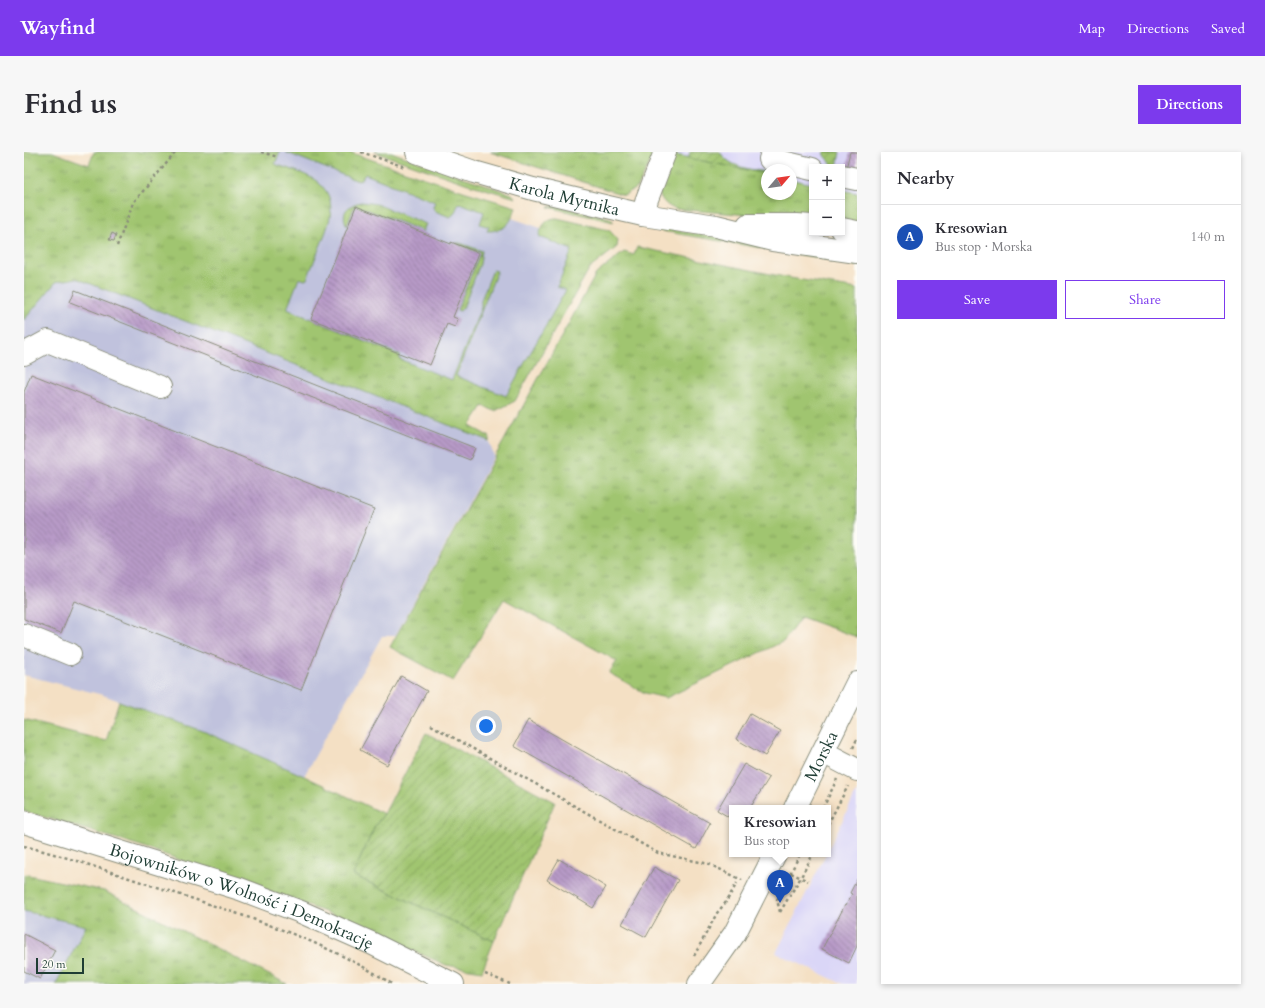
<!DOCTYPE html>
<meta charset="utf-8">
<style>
body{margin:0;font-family:Cardo,serif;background:#f7f7f7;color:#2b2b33}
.controls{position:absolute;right:12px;top:12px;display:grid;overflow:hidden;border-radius:0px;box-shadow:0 2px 6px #0003}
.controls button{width:36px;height:36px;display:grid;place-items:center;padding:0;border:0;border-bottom:1px solid #e1e1e2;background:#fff;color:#2b2b33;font:20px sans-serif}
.compass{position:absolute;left:737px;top:12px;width:36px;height:36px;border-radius:50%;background:#fff;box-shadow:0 2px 6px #0003;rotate:61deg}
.scale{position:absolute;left:12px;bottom:10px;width:48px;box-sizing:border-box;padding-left:4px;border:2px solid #1f3d34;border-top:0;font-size:11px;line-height:14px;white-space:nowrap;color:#1f3d34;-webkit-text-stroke:3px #fdfcf7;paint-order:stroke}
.you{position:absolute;left:462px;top:574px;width:14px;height:14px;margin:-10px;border:3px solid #fff;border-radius:50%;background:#1a73e8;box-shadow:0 0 0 6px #1a73e833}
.badge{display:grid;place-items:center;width:26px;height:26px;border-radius:50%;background:#7c3aed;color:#fff;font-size:13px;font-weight:700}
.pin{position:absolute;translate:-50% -33px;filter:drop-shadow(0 1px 2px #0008)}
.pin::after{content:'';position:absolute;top:21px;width:14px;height:12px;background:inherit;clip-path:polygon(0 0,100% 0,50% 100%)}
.popup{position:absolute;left:705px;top:653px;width:102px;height:52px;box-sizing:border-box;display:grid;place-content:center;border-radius:0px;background:#fff;filter:drop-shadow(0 1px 3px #0005);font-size:13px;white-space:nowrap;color:#7c7c81}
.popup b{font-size:15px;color:#2b2b33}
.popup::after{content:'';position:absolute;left:50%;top:100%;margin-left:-8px;border:8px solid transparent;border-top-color:#fff}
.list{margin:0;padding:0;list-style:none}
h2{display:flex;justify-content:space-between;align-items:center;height:52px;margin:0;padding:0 16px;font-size:17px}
h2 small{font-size:13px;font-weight:400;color:#7c7c81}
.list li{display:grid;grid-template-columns:26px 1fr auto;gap:12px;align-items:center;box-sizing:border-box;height:64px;padding:0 16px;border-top:1px solid #e1e1e2}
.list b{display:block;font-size:15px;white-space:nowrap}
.list p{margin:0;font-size:13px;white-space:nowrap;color:#7c7c81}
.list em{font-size:13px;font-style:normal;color:#7c7c81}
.actions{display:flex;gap:8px;padding:12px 16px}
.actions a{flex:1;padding:9px 0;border:1px solid #7c3aed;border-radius:0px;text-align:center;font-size:14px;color:#7c3aed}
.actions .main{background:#7c3aed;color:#fff}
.map{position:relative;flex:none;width:833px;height:832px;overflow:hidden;border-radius:0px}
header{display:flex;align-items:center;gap:24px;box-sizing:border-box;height:56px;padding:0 20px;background:#7c3aed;color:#fff}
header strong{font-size:19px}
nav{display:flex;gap:22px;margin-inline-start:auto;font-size:14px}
.intro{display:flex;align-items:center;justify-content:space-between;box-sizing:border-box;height:96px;padding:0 24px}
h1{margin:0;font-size:28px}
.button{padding:10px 18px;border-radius:0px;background:#7c3aed;color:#fff;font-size:14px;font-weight:700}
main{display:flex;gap:24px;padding:0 24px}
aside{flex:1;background:#fff;border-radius:0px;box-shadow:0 2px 6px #0003}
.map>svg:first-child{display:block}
</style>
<header>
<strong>Wayfind</strong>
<nav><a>Map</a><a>Directions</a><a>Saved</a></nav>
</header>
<div class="intro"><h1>Find us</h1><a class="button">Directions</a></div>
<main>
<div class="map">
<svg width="833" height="832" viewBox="0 0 833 832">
<defs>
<pattern id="grass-tufts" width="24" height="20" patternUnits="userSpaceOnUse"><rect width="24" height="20" fill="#a0c570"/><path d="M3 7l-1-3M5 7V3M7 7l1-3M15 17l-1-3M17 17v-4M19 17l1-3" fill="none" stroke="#82a15d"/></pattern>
<pattern id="garden-furrows" width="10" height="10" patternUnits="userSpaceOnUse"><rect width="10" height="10" fill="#a0c570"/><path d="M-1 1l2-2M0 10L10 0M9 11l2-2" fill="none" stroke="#82a15d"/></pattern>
<pattern id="building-back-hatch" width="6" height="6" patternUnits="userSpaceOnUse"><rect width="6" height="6" fill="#b79ac7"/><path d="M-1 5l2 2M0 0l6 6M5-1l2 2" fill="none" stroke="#947fa2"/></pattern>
</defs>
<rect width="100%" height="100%" fill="#fdfcf7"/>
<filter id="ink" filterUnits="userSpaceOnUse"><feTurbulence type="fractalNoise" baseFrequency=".025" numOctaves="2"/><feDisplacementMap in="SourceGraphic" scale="8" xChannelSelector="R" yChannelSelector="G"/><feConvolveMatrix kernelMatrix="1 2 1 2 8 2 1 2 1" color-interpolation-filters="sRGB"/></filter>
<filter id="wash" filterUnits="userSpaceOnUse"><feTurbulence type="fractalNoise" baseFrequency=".012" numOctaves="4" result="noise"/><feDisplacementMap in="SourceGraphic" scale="16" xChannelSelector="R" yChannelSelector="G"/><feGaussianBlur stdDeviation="0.9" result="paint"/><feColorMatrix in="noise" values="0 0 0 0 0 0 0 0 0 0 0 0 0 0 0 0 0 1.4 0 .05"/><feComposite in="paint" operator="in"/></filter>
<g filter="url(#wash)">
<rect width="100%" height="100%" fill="#f4e0c4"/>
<g fill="#dad6f7">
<path d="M654,0H833V41L818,38V15H788V32L767,27V18H743V22L653,4Z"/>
<path d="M833,639V832H819L752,801L802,702H804V698Z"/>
</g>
<g fill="#c0c2dd">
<path d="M142,0H295L569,94L485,245L468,251L77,97Z"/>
<path d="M52,126L465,289L470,304L371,484H358L280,624L179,579L79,543L0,523V168L32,130Z"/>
<path d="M0,759L62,774L32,832H0Z"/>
</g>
<g fill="url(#grass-tufts)" stroke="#608152">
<path d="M0,0H28L65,13L70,0H256L251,12C264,17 286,22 296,32C315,50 305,72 297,92C292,104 288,115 283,127L281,128L275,126L263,157L375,203V207L428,228L457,156V148L469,118L473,119L432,224L482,244L542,138L533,135L548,98L516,85L515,82C519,73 522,66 533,66L585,78L594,88L593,95L565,117L491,249L471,259L459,254L446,274L466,285L465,289L52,126L32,130L0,168Z"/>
<path d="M261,0H325L442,40L492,55C487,71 482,79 463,79L465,75L456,72L460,60L435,51L430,62L426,65L411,59L409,55L411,50L341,22L338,27L334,29Z"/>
<path d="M351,0H367L488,42L492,46L444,32Z"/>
<path d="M466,0H631L614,35L600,43Z"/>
<path d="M648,2L743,22V42H767V27L788,32V68L651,57C643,54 639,50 635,42Z"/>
<path d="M818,38L833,41V74L818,72Z"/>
<path d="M337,50L352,52L402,72L399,79L331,53L323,74C316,61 323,53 337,50Z"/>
<path d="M534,54L586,66L590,70L524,55Z"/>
<path d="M627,74L833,108V114L790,105L626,77L623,75Z"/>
<path d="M613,95L766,126L833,137V485L777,465L760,489L642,546L621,541L585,521L593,509L480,447L429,529L366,495L572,122L600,100L610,103Z"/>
<path d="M95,549L179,579L280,624L360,662L351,674L329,723L470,789L458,819L422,813L304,761L117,694L0,659V568L82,589Z"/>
<path d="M0,722L80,739L263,832H32L62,774L0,759Z"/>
</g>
<g fill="url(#garden-furrows)" stroke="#608152">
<path d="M666,0H696C706,16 726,17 743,20V22L664,6Z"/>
<path d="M801,0H816L813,15H809L804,7L799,2Z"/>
<path d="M432,91H436L458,99L456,112L439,156L436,159L433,158L456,101Z"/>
<path d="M402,581L531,650L470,789L329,723L351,674L360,662Z"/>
</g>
<g id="blocks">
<g fill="url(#building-back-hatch)">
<path d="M826,0H833V24L821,21Z"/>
<path d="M332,54L427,92V90L455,101L429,165L434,167L431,175L423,172L406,213L287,167Z"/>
<path d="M88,81L92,83L90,89L85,88Z"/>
<path d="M51,138L451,296L446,308L46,150Z"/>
<path d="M7,222L350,357L277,538L50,449L37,481L0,467V240Z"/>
<path d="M377,524L403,539L363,613L336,598Z"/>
<path d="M726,562L756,579L741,604L712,587Z"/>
<path d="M504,568L686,671L672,697L490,594Z"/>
<path d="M720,612L745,626L726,656H708V667L693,658Z"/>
<path d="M535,707L582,735L569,756L523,728Z"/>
<path d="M630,715L654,728L622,785L598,772Z"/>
<path d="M833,727V794L825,811L798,797L821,753H822L828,742L826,741Z"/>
<path d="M0,782L31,798L16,827L0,819Z"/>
</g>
</g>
</g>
<g filter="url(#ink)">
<use href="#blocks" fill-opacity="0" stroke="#8a8e7c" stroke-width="1"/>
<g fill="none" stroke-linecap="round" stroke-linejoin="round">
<defs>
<g id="minor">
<path id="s1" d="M393,0L450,20L509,37L584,55L619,63L692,74L749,88L833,100"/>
<path d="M746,7L788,17"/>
<path d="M818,24L833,27"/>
<path d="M619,63L623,47L641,0"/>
<path d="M724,73H773L788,74"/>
<path d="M818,77L833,80"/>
<path d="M0,202L24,189L136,235"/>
<path d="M0,483L46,502"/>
<path d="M799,600L833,618"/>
</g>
<g id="major">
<path id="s2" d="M771,656L833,531"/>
<path id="s3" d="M0,670L216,737L277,760L347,791L429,832"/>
<path d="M675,832L711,781L751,702"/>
</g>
</defs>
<use href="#minor" stroke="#8a8e7c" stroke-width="24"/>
<use href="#major" stroke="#8a8e7c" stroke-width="24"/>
<g stroke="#8a8e7c" stroke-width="2.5" stroke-dasharray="3 3" stroke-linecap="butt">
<path d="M237,0L254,5"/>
<path d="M337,0L381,15"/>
<path d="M93,94L109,51L152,0"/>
<path d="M407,573L634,701L685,712L718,728"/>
<path d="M829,596L833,587"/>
<path d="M799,656L813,627"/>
<path d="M804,672L824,634"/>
<path d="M0,694C49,706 97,724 145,739C221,764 300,788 368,832"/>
<path d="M767,721L784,729"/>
<path d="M756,760L777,725L789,702"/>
<path d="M756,760L753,748L776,702"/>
<path d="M670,804L693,761L702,750L713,731"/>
<path d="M461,822L486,832"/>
</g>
<use href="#minor" stroke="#fff" stroke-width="22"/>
<use href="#major" stroke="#fff" stroke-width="22"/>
</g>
</g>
<g text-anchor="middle" stroke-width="3.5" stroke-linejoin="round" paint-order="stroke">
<g font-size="17" fill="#1f3d34" stroke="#fdfcf7">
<text dy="6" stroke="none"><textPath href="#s1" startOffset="154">Karola Mytnika</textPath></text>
<text dy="6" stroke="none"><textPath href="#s2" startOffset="58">Morska</textPath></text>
<text dy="6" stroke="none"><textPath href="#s3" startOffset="230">Bojowników o Wolność i Demokrację</textPath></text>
</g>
</g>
</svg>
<div class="controls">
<button>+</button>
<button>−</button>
</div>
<svg class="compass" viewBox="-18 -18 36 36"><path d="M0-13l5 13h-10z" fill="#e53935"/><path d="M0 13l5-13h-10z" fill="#7c7c81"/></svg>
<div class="scale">20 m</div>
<div class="you"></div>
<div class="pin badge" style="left:756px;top:751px;background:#1a4fb4">A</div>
<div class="popup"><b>Kresowian</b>Bus stop</div>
</div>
<aside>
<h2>Nearby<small></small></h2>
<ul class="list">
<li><span class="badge" style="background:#1a4fb4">A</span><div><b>Kresowian</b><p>Bus stop · Morska</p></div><em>140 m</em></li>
</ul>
<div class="actions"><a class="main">Save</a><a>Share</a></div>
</aside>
</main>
